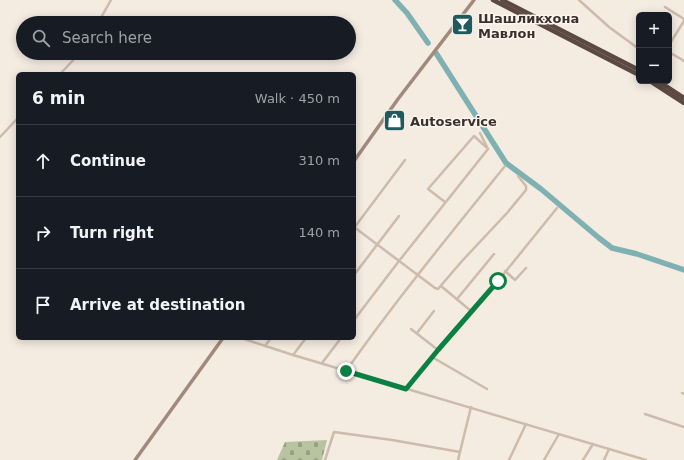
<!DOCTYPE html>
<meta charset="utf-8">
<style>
body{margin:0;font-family:"DejaVu Sans",sans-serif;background:#20242c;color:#f1f3f6}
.controls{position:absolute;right:12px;top:12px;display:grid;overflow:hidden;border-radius:6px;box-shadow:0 2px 10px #0003}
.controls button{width:36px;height:36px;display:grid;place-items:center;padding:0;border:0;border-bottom:1px solid #363941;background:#171b24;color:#f1f3f6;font:20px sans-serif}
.stop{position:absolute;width:12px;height:12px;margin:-9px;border:3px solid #0b8043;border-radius:50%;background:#fff}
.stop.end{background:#0b8043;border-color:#fff;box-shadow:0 1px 4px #0008}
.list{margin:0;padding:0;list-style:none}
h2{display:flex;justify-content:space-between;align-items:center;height:52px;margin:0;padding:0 16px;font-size:17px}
h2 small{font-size:13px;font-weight:400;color:#9ea1a6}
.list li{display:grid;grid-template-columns:26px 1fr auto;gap:12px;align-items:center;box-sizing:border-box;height:72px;padding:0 16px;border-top:1px solid #363941}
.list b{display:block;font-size:15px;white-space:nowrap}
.list em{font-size:13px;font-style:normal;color:#9ea1a6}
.icon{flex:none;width:22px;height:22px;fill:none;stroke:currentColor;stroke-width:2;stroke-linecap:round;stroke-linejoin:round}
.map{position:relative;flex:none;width:684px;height:460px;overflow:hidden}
.search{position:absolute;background:#171b24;box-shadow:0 2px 10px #0003;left:16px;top:16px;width:340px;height:44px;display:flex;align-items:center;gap:10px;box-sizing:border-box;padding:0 14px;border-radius:22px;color:#9ea1a6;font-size:15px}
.panel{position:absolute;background:#171b24;box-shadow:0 2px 10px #0003;left:16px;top:72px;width:340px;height:268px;border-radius:6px}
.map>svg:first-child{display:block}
</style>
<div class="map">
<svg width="684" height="460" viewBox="0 0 684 460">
<defs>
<pattern id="cemetery-stones" width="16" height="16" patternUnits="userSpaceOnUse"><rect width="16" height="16" fill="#b8c4a0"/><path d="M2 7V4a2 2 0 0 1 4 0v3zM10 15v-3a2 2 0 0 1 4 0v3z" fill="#97a083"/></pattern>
</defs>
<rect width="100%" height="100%" fill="#f4ebe1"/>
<path fill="url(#cemetery-stones)" d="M327,440L322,460H277L285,442Z"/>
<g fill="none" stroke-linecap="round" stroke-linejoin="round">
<g stroke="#7fb0b2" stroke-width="5.5">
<path d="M395,0L407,13L428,43"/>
<path d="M436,53L506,163L541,189L599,238L612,248L637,254L684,270"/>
</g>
<g stroke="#cdbbac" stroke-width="2.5">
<path d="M579,0L609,27L639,49"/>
<path d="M665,7L684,19"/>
<path d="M98,23L111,0"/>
<path d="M669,45L684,21"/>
<path d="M669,52L684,61"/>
<path d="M60,74L80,53"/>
<path d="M0,137L18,118"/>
<path d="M445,202L428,189L474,136L486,147"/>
<path d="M354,227L435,288L438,289L462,261L507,213L526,190V186L518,176"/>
<path d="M354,228L405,160"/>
<path d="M505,271L515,280L526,268"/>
<path d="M354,275L399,216"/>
<path d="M441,286L471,311"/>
<path d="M457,299L494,254"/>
<path d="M354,320L399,261L488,149L480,133"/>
<path d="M411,329L438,350"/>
<path d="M417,333L434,311"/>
<path d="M241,338L293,355L646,460"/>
<path d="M265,346L271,338"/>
<path d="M293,355L306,338"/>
<path d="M432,357L487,389"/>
<path d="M322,363L341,338"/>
<path d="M346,371C396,300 451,233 505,166"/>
<path d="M406,389L438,350L498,281L557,208"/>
<path d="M682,393L684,394"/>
<path d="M645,414L684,427"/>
<path d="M325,460L334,432L392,440L460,452"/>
<path d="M458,460L471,407"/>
<path d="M509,460L526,424"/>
<path d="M544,460L559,434"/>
<path d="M583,460L593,444"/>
<path d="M604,460L609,449"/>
</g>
<g stroke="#a18a7d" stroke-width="3.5">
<path d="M354,161L398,99L474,0"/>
<path d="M135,460L223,338"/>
</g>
<g stroke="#5c4a42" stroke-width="4.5">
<path d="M493,0L639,75"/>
<path d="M502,0L639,70"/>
<path d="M650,81L684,103"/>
<path d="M658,81L684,98"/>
</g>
</g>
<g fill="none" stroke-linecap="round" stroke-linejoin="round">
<path stroke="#0b8043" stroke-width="5" d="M346,371L406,389L438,350L498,281"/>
</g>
<defs>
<symbol id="bar-square" viewBox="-11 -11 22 22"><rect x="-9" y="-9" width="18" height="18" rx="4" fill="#1f5a5e" stroke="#fbf5ee"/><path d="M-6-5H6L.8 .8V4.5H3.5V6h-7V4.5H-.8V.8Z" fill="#fff"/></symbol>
<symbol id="shop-square" viewBox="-11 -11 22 22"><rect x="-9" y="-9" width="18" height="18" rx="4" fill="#1f5a5e" stroke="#fbf5ee"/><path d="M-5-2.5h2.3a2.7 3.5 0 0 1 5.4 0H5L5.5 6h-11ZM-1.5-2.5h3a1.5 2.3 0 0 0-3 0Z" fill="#fff"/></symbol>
</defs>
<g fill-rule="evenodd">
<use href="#bar-square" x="450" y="12" width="25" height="25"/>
<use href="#shop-square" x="382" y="108" width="25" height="25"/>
</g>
<g text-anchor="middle" stroke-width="3" stroke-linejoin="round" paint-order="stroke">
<g font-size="13" font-weight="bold" fill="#3b302b" stroke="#fbf5ee" text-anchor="start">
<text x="478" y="23">Шашликхона<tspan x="478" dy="15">Мавлон</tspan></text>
<text x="410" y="126">Autoservice</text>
</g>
</g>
</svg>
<div class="controls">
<button>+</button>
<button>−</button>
</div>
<div class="stop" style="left:498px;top:281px"></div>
<div class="stop end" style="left:346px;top:371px"></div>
<div class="search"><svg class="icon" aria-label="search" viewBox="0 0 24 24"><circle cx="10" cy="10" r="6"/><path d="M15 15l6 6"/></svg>Search here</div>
<section class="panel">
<h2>6 min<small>Walk · 450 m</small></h2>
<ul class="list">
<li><svg class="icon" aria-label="ahead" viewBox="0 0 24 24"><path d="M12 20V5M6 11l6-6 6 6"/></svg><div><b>Continue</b></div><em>310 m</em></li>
<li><svg class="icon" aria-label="right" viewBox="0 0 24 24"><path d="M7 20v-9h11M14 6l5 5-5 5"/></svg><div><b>Turn right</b></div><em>140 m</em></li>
<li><svg class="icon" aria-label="arrive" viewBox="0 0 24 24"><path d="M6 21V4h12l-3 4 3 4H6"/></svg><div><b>Arrive at destination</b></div></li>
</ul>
</section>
</div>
